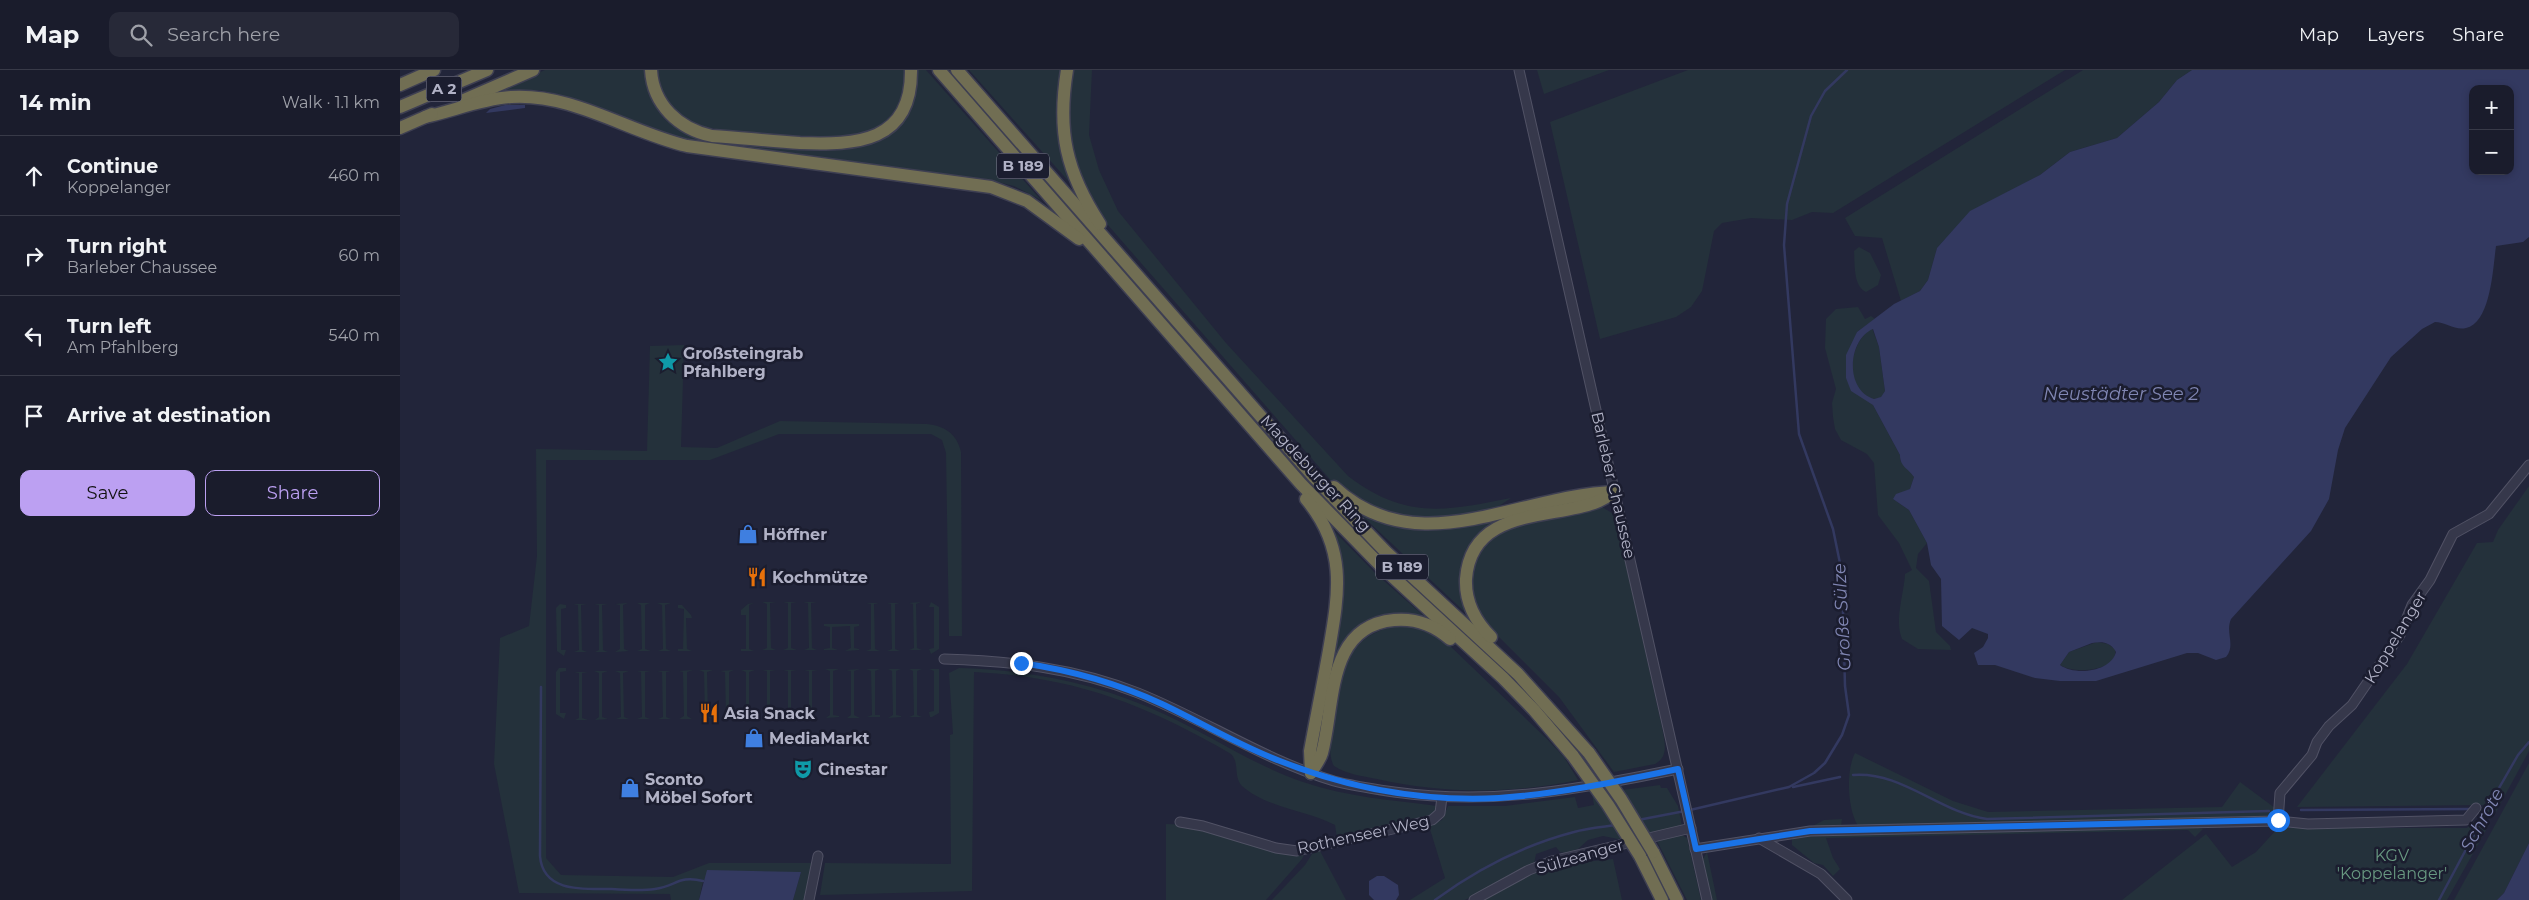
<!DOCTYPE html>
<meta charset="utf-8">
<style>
body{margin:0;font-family:Montserrat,sans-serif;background:#272938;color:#f1f3f6}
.controls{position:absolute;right:15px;top:15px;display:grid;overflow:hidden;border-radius:10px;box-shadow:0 2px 8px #0003}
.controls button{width:45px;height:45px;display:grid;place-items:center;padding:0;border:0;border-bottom:1px solid #383a48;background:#1a1c2c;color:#f1f3f6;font:25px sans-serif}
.stop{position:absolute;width:15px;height:15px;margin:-11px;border:4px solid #1a73e8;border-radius:50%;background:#fff}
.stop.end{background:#1a73e8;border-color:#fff;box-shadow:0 1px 5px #0008}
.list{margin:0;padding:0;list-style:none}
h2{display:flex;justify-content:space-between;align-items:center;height:65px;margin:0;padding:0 20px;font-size:21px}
h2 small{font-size:16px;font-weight:400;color:#9fa1a9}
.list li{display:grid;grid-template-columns:32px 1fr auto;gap:15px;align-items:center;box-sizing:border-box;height:80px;padding:0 20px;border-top:1px solid #383a48}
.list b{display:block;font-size:19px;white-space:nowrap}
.list p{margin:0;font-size:16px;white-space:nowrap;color:#9fa1a9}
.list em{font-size:16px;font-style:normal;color:#9fa1a9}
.actions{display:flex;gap:10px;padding:15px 20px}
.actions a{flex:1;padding:11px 0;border:1px solid #bca0f2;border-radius:10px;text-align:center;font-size:18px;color:#bca0f2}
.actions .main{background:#bca0f2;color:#111}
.icon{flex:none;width:28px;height:28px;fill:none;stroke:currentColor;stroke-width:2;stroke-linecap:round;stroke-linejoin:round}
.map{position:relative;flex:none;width:2129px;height:830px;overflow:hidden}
header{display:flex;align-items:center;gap:30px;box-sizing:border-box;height:70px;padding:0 25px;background:#1a1c2c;border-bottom:1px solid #383a48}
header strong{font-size:24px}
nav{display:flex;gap:28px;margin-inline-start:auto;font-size:18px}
.search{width:350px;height:45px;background:#272938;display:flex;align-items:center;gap:12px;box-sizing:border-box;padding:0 18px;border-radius:10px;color:#9fa1a9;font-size:19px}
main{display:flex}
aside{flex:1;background:#1a1c2c}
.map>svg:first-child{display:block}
</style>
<header>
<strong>Map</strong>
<div class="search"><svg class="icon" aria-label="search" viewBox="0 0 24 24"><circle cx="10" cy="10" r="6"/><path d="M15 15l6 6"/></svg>Search here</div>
<nav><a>Map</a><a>Layers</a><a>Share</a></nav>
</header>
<main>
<aside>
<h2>14 min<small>Walk · 1.1 km</small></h2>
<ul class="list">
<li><svg class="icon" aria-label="ahead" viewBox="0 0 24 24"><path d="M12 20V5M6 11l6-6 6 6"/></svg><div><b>Continue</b><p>Koppelanger</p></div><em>460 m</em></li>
<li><svg class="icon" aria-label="right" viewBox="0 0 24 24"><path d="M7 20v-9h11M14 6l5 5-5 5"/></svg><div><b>Turn right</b><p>Barleber Chaussee</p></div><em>60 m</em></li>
<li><svg class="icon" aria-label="left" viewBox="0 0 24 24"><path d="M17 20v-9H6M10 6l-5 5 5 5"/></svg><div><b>Turn left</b><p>Am Pfahlberg</p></div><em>540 m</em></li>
<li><svg class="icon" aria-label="arrive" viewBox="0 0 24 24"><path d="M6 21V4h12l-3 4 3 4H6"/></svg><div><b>Arrive at destination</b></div></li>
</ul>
<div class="actions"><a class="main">Save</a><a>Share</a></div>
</aside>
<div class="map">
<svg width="2129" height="830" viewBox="0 0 2129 830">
<rect width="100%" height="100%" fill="#22253a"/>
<g fill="#24313b">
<path d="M145,0H246C248,19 252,38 267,51C295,76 338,74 372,76C420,80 474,91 505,47C514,34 519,16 517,0H526L641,130L614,116L585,109L297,73L251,59L157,24L138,20L101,21V19Z"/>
<path d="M256,0H505C504,21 500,44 479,57C474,60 465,65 458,66C428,71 318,66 291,52C271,42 261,21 256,0Z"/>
<path d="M569,0H663C660,41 656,74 671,114Z"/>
<path d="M671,0H692L689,65L699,100L718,141L826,273L948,406C1006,450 1045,441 1111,428L1093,440L1045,451L995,449L934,414L700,146L682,117L666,56Z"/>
<path d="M1137,0H1209L1144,24Z"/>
<path d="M1288,0H1665L1433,143L1412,142L1392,150L1351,148L1322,153L1314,161L1302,221L1291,237L1276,247L1200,269L1150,52Z"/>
<path d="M1683,0H1792L1777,10L1759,32L1717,68L1670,82L1640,105L1570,142L1537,178L1528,210L1520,221L1501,231L1482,168L1455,166L1445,148Z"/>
<path d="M1459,177L1470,183L1481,205L1478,215L1466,222C1453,216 1455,194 1454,181Z"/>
<path d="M1458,237L1465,249L1471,246L1475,249L1457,262L1446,308L1473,335L1500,385V390L1514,407L1510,419L1493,429L1509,440L1527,473L1518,484L1516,498L1529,511L1536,562L1550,576L1551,580L1518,579L1502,569C1494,550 1504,524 1505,504L1512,500L1499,473L1478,445L1474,393L1467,384L1441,370L1435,359L1433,347L1432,333L1436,319L1425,278L1426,249L1436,239Z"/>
<path d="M1472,258L1479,277L1485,321L1481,328L1473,329C1442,320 1449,272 1472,258Z"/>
<path d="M284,275L281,377L317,378L380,351L527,354C545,356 557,364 561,382L562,566H549L546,383L542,370L531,364H379L310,390H146V788L161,805L273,807L309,793H412L404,830H393L401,802L303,811L299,830H271L270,824L119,823L94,694L100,568L129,556L137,486L136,379L247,381L250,276Z"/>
<path d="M2129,416V681L2096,742L2087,748L2078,747L2083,735L1897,737L2007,594L2077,473L2093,472L2098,460Z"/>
<path d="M1202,437L1212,443L1218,459L1262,657C1264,670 1270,686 1255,694L1214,702L1159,627L1092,560L1080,544L1073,525L1072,514L1076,493L1083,479L1095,467L1112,457Z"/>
<path d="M957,441L984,452L1128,443L1069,484L1068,545Z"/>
<path d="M933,460L975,503L1025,547L955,563L917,677L938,557Z"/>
<path d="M362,532H376L370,533L371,578L376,580H362L367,578V534Z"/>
<path d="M383,532H397L391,533V578L397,580H383L388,578V533Z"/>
<path d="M403,532H417L411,533L412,578L417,580H404L409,578L408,533Z"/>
<path d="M521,532L516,534L517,578L522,580H509L514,578L513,534L509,533Z"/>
<path d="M531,532L539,537V579L531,584L529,579L534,578V537H529Z"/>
<path d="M228,533L223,535L224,579L229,581L215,582L220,579V535L215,534Z"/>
<path d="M237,533H250L245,535V579L251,581H237L242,579L241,535Z"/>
<path d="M257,533H271L265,535L266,579L271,581H258L263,579L262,535Z"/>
<path d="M354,533L349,535V579L354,581H341V579H346V545H341V540L348,534Z"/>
<path d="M466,533H479L474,534L475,579L480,581H466L471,579V534Z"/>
<path d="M487,533H500L495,534V579L500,581H487L492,579L491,534Z"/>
<path d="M160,534L166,535V538L161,539V580H166L164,586L157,581L156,538Z"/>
<path d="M173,534H187L181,535L182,580L187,582H174L179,580L178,535Z"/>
<path d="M194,534H208L202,535L203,580L208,582H195L199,580V535Z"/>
<path d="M278,535H282L291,545L292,548H286L287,579L292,581H278V579H283L284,539L278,538Z"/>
<path d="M424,554H459V556L454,557V578L459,579V580L445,581L451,578L450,556L432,557V578L438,580H424V579L430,578V557L424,556Z"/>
<path d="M1007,555L1023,557L1048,574L1147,669L1164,687L1178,710C1112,724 1044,724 977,709C962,706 946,704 934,696C921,676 942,592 958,575C971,562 988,556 1007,555Z"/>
<path d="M1697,572L1708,574L1715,579C1719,602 1673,604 1660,595L1669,582Z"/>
<path d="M159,598H166V601L160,602V643H166L164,649L156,644V602Z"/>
<path d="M559,598C631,600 698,613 764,644C812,666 851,694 903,712C946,727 992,730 1037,736V741L1032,747L937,768L935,755C906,740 867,738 842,716C833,707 840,693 831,684C745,634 674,607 574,602L572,821L420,825L425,793L551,794L550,665L553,664L549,603Z"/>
<path d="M425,599H439L433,601V645L439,646V647L426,648L430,645V601Z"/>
<path d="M460,599L454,601V645L460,648H447L451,645V601L446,600Z"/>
<path d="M466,599H480L475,601V645H480V647H467L472,645L471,601Z"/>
<path d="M488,599H501L496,601V645L501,646V647L488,648L493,645L492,601Z"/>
<path d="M509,599H522L517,601V645L522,647H509L514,645L513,601Z"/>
<path d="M529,599H539V643L532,647H530L529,642L534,641V601Z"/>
<path d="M293,600L287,602V646L292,649H279L284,646L283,602L279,601Z"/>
<path d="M299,600H313L307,602L308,646L313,648H300L305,646L304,602Z"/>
<path d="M334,600L329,602V646L334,648L321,649L326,646L325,602L320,601Z"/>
<path d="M341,600H355L349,602V646L355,648H341L346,646V602Z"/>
<path d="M362,600H376L370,601V646L376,648H363L367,646V601Z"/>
<path d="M383,600H397L391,601V646L397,648H384L388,646V601Z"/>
<path d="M404,600H418L412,601V646L418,648H405L409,646V601Z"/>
<path d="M194,601H208L202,603V647L208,649L195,650L199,647V603Z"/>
<path d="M215,601H229L223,603L224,647L229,649H216L221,647L220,603Z"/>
<path d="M237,601H251L245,602V647L250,649H237L242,647L241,602Z"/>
<path d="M257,601H271L266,602V647L271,649H258L263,647L262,602Z"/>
<path d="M174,602H188L182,603V648L188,650H175L179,648V603Z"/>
<path d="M1455,683L1553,731L1588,742L1822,737L1840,712L1875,738L1874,744L1870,748L1458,756C1447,738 1446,700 1455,683Z"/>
<path d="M2129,693V773L2104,823L2097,830H2054Z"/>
<path d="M1260,715L1261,718H1267L1278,736L1282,756L1218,769L1203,766L1188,770L1178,779L1165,783L1160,782L1156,777L1136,784L1134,794L1065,830H1010L1045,808L1029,756L1042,750L1048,736H1105L1175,727L1178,738L1194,735L1192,724Z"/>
<path d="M1442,749L1441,756L1411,757L1424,750Z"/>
<path d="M2085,751L2089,755L2047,830H1722L1806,764L1832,797L1856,782L1878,758H2067L2072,752Z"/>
<path d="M766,754L791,755L905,783L902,789L866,830H766Z"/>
<path d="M1790,756L1803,759L1795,767L1788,760L1426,768L1433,788L1440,799L1433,806L1423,795L1414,793L1392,775V767L1396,765Z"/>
<path d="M1282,765L1287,768L1301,830H1287L1257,771Z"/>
<path d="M919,779L946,830H872L905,795L912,784Z"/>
<path d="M1307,782L1317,830H1312L1303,789Z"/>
<path d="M1213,789L1222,830H1084L1134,802L1154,795Z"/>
</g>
<g fill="#333960" fill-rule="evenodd">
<path d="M1792,0H2129V167L2123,172L2096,176C2093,197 2091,253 2066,258C2056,261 2045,252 2035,252L2022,259L1991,287L1945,358L1938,380L1929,429L1911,461L1831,549C1825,563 1836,575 1826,587L1816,590L1798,583H1787L1696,611H1660L1635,608L1595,595H1578L1574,583L1583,577L1588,568V564L1572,558L1559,570L1542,556L1541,509L1531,495L1527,473L1509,440L1493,429L1496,424L1510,419L1514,407C1508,398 1500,397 1500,385L1473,335L1451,321L1446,308V285L1457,262L1494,234L1520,221L1528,210L1537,178L1570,141L1640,105L1670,82L1717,68L1759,32L1777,10ZM2073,19H2110V101H2073ZM1473,259L1479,277L1485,321L1481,327L1474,329C1444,320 1448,269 1473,259ZM1692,573C1702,571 1711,572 1716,582C1711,602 1675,606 1660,595L1669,582Z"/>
<path d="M105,35H125V38L86,43L90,39Z"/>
<path d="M2129,773V830H2097L2104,823Z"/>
<path d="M307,800L401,802L393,830H299Z"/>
<path d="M977,806H984L998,815L999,825L996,830H974L969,825V811Z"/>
</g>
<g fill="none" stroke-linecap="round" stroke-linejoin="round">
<g stroke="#333960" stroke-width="2.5">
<path d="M141,617L140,786C143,823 184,819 212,819C226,820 241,821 255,819C276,816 279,805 303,811"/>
<path d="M1453,705C1502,701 1540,743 1587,749L1869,741"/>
<path d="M1393,717L1440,707"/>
<path d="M1290,740L1389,717L1414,703L1425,693L1442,665L1449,645L1445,616L1442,503L1433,459L1399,364L1384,175L1387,134L1411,46L1425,21L1447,0"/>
<path d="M1901,740L2070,739"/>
<path d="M1238,750L1285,741"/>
<path d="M1035,830C1076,800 1124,775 1174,762C1187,758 1202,757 1216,755"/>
<path d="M2039,830L2095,725L2118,685L2129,672"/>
</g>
<defs>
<g id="minor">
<path d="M1119,0L1307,830"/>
<path d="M544,589C611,591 675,598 738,623C805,650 864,690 934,711C953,716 974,719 994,722C1096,736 1178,719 1278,699"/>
<path d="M1878,751L1880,723L1912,685L1917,672L1929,656L1952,635L2000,565L2012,535L2030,510L2053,464L2089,444L2129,395"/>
<path d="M780,752L803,756L876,778L897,781L1032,750L1040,743L1042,727"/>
<path d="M1359,768L1421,804L1447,830"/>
<path d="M1295,779L1410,761L1878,751L1908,754L2066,750L2076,738"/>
<path d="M409,830L418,786"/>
<path d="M1074,830L1129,800L1152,791L1291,758"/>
</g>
<g id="highway">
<path d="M251,0C253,35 279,59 312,66C341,68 370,71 400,73C456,75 512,73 511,0"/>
<path d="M539,0L901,414L980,495L1103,608L1134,640L1173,686"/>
<path d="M557,0L914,407L986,482L1118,604L1189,683"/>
<path d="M667,0C657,61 666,102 700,154"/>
<path d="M0,15L34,0"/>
<path d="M64,30L133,0"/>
<path d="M0,37L87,0"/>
<path d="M25,47C53,41 81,29 111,27C173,23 228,62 287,76L591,117L627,131L679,169"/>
<path d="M0,58L32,44"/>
<path d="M934,417C1018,495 1119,424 1216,422"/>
<path d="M906,429C947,478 939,522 929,580C923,614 916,648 910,681L911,703"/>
<path d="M1091,567C1075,551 1065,533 1066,509C1071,439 1148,449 1194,433C1200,431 1206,427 1212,424"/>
<path d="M911,703C914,697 920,690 922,683C935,635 926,556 994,550C1016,548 1034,555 1050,569"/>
<path d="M1253,782L1277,830"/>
<path d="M1240,786L1262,830"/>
</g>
</defs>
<use href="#minor" stroke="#515265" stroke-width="11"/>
<use href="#highway" stroke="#3e3f52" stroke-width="15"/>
<use href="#minor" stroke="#36384b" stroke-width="9"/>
<use href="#highway" stroke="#716e53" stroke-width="12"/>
<defs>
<g id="highway-bridge">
<path d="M1189,683L1221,729L1253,782"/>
<path d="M1173,686L1208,735L1240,786"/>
</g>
</defs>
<use href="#highway-bridge" stroke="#3e3f52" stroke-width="15" stroke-linecap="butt"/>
<use href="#highway-bridge" stroke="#716e53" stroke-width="12"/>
</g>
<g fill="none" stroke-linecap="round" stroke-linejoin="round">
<path stroke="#1a73e8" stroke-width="6" d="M621,593C670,600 717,613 762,634C798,651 833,672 870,687C942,717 1021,732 1099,728C1159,724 1219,711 1278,699L1296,779L1410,761L1878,750"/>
</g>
<defs>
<symbol id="sight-bare" viewBox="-9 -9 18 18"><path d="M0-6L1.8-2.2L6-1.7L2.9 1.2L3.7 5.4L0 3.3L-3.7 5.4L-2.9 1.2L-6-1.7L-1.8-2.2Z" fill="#0f9aa8" stroke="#1b1d2f" stroke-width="2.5" paint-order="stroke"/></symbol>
<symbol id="shop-bare" viewBox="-9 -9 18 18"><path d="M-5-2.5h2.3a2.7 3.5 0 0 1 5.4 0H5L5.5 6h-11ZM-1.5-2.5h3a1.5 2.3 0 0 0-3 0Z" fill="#3f7fe0" stroke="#1b1d2f" stroke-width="2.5" paint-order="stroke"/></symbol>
<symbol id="restaurant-bare" viewBox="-9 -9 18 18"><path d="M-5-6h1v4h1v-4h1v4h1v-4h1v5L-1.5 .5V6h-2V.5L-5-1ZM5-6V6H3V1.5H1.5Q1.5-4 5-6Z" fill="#e8710a" stroke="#1b1d2f" stroke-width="2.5" paint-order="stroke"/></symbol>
<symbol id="theatre-bare" viewBox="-9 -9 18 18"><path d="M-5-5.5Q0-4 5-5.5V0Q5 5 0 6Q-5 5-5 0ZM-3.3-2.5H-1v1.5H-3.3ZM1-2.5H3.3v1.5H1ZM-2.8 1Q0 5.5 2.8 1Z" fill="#0f9aa8" stroke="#1b1d2f" stroke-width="2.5" paint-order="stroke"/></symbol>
</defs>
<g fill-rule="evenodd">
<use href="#sight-bare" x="254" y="278" width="28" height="28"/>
<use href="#shop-bare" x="334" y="450" width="28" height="28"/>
<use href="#restaurant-bare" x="343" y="493" width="28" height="28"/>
<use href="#restaurant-bare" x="295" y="629" width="28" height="28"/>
<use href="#shop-bare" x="340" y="654" width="28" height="28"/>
<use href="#theatre-bare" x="389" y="685" width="28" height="28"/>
<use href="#shop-bare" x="216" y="704" width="28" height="28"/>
</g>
<g text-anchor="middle" stroke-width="5" stroke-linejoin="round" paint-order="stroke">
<g fill="#1b1d2f" stroke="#848599" stroke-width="1">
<rect x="26.5" y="6.5" width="35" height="25" rx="4"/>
<rect x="597" y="83.5" width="52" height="25" rx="4"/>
<rect x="976" y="484.5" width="52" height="25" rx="4"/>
</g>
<g font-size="15" font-weight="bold" fill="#b1b2c6">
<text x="44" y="24">A 2</text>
<text x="623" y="101">B 189</text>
<text x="1002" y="502">B 189</text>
</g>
<g font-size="16" font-weight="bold" fill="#b1b2c6" stroke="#1b1d2f" text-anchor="start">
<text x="283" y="289">Großsteingrab<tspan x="283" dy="18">Pfahlberg</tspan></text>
<text x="363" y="470">Höffner</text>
<text x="372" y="513">Kochmütze</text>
<text x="324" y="649">Asia Snack</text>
<text x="369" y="674">MediaMarkt</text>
<text x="418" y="705">Cinestar</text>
<text x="245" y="715">Sconto<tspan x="245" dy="18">Möbel Sofort</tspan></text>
</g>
<g font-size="16" fill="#b1b2c6" stroke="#1b1d2f">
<text transform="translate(916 403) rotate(47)" y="6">Magdeburger Ring</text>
<text transform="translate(1214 415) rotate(77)" y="6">Barleber Chaussee</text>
<text transform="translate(1995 567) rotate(-59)" y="6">Koppelanger</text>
<text transform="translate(963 764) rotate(-12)" y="6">Rothenseer Weg</text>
<text transform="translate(1180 786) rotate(-16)" y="6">Sülzeanger</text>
</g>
<g font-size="16" fill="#689881" stroke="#1b1d2f">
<text x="1992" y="791">KGV<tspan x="1992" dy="18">'Koppelanger'</tspan></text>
</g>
<g font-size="18" font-style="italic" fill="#8086b3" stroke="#1b1d2f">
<text x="1721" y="330">Neustädter See 2</text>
<text transform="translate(1442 547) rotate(-93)" y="6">Große Sülze</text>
<text transform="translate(2082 750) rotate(-61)" y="6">Schrote</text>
</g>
</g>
</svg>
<div class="controls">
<button>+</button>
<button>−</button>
</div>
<div class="stop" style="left:1878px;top:750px"></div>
<div class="stop end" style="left:621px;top:593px"></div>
</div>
</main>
